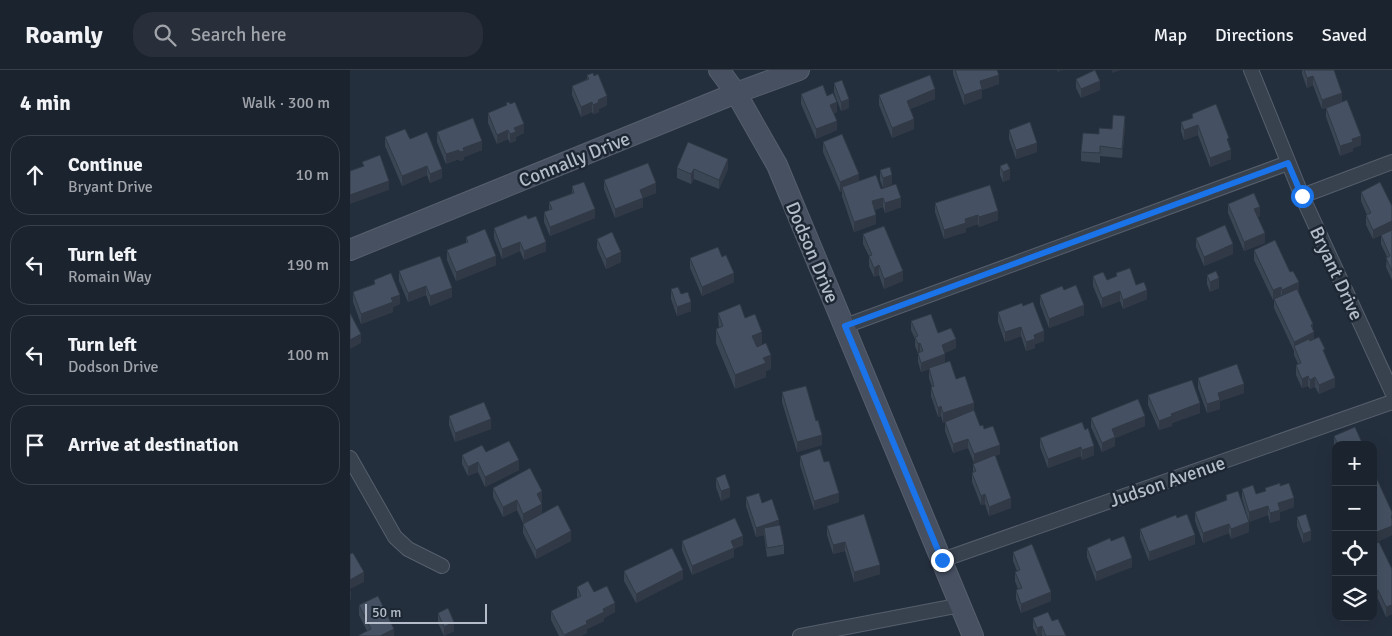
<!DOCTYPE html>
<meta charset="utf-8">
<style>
body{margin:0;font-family:Signika,sans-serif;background:#282f3a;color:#f1f3f6}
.controls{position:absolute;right:15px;bottom:15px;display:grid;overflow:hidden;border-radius:10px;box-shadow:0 5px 20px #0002}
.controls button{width:45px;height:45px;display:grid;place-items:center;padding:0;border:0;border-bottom:1px solid #39404a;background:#1b232e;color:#f1f3f6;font:25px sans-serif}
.scale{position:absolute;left:15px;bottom:12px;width:122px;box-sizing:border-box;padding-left:5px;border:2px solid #b4bcc9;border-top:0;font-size:14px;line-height:18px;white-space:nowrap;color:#b4bcc9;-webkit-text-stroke:4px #1d2633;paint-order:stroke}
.stop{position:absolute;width:15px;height:15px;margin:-11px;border:4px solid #1a73e8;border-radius:50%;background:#fff}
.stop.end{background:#1a73e8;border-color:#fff;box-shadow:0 1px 5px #0008}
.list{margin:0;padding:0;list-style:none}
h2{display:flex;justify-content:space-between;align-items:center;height:65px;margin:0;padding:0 20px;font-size:21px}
h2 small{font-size:16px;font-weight:400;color:#a0a4aa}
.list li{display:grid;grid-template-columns:32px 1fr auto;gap:15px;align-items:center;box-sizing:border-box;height:80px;margin:0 10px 10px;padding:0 10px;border:1px solid #39404a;border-radius:20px}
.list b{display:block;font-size:19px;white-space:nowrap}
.list p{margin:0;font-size:16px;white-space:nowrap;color:#a0a4aa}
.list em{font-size:16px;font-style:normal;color:#a0a4aa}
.icon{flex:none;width:28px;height:28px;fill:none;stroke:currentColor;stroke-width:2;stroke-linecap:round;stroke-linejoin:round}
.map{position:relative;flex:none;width:1042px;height:566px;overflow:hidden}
header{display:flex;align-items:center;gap:30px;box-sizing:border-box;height:70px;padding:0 25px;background:#1b232e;border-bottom:1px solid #39404a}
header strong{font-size:24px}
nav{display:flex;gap:28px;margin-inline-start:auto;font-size:18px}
.search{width:350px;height:45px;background:#282f3a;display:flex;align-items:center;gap:12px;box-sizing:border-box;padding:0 18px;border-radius:20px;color:#a0a4aa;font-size:19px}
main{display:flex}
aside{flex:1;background:#1b232e}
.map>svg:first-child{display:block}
</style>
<header>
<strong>Roamly</strong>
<div class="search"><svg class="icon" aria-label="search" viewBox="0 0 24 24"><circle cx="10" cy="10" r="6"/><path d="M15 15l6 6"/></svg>Search here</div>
<nav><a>Map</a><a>Directions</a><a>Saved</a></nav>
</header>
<main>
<aside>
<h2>4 min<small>Walk · 300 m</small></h2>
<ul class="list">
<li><svg class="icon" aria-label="ahead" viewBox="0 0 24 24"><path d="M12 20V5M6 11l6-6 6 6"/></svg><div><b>Continue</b><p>Bryant Drive</p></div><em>10 m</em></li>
<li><svg class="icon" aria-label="left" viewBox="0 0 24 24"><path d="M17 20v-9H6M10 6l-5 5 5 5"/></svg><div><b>Turn left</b><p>Romain Way</p></div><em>190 m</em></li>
<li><svg class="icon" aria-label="left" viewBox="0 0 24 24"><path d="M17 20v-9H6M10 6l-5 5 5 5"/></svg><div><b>Turn left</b><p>Dodson Drive</p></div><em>100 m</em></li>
<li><svg class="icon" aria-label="arrive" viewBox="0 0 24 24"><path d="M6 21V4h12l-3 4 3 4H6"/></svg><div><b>Arrive at destination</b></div></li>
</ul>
</aside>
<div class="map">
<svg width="1042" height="566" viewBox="0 0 1042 566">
<rect width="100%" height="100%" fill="#242f3e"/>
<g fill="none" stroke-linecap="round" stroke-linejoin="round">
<defs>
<g id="street">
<path d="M901,0L952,126L1042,322"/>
<path d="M952,126L1042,92"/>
<path d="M495,256L938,93"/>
<path d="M0,388L45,467L58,479L92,496"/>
<path d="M592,490L1042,332"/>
<path d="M450,566L611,535"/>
</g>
<g id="secondary">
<path d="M369,0L386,23L427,95L623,566"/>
<path d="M0,180L386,23L449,0"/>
</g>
</defs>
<use href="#street" stroke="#565f6c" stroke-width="16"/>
<use href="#secondary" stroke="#565f6c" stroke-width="22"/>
<use href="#street" stroke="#38414e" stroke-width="14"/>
<use href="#secondary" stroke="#465061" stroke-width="20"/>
</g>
<g fill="#3b4654">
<path d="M603,0H647L649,14L632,20V28L614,35L603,4Z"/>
<path d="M952,0H984L992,31L1011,75L1003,78V81L990,86L976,47V38L972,39L963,15L957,18L952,4Z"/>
<path d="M237,5L257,35L249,39V42L243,44L242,42L231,47L222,25V16L237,9Z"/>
<path d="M726,9L750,20L731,28L726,18Z"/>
<path d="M484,13L499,38L491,41L484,22Z"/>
<path d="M451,24L477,26L487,42L484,43L487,60L466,69L451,34Z"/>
<path d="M529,25L585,29L560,39L564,59L542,68L529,35Z"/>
<path d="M156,33L174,63L166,67V71L160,73L158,69L147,74L138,53V43L156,36Z"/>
<path d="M842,44L879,74L881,89L860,97L848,65L834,70L831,61V52L842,48Z"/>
<path d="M775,56L772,88L750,86V93L731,91V82L749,64L762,59Z"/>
<path d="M659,60L687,82L666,89L659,69Z"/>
<path d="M87,62L132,80L114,87V90L109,91V89L96,94L87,72Z"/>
<path d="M35,67L60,69L92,108L80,113L77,105L52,116L35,76Z"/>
<path d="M473,72L509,111L531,119L551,137L535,143L533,137L525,140L526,154L504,162L492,126V121L490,122L473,82Z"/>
<path d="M650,96L660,109L653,112L650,105Z"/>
<path d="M327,98L378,99L369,119L344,109L341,114L327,108Z"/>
<path d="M530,100L542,114L533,118L530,110Z"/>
<path d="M254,110L306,123L293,128V137L265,148L254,119Z"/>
<path d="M222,116L245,148L200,166L194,152V142L199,140V132L222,123Z"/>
<path d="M1011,122L1042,160V210L1036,197L1037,187L1031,174V165L1023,169L1016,155V145H1017L1011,131Z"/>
<path d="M585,133L648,150L629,157L628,154L616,158V162L594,169L585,142Z"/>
<path d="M878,134L910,146L908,147L915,173L894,181L878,143Z"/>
<path d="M178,149L196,181L174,190L170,181L152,189L144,168V158Z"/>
<path d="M513,164L553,211L534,219L529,205L524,207L519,196V186L513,174Z"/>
<path d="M116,167L146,195L106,211L97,190V180L116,173Z"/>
<path d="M846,168L883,184L854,196L846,177Z"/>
<path d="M247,169L271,192L256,199L247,178Z"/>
<path d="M904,180L949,222H948L963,259L964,269L975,285L985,317L969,324L965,317L960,319L958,316L952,318L946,305V295L948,294L944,285V281L924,238V229L923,230L904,190Z"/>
<path d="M340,188L384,212L352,226L340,198Z"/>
<path d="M49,201L102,227L80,236L76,225L58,232L49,211Z"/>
<path d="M766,203L786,215L797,229L773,239L770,231L752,238L743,216V206L757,210L766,207Z"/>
<path d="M857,205L869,218L860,222L857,214Z"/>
<path d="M24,210L50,234L43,237V242L11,254L3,232V222L24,214Z"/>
<path d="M321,219L341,241L327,246L321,229Z"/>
<path d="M714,220L734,245L699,258L690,234V225Z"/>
<path d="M673,236L694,271L685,274V278L676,281L671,266L655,272L648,252V242Z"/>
<path d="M368,243L395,248L412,274L421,299L416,301V307L385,319L366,273V259L369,258Z"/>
<path d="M561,251L588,263L606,278L595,283V293L624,340L630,356L634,359L650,384L645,386L661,438L639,446L635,434L631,435L622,412V403L623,402V394L624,393L618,378L603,383L595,361V352L593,353L591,346L588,347L581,326V317H582L579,308V299L571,302L568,292V283L565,276V269L561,260Z"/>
<path d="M848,308L894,323L870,331V339L857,343L848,318Z"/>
<path d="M432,322L472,375L447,382L432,332Z"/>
<path d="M798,325L850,343L822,353V356L809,360L798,335Z"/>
<path d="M99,346L141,359L105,372L99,355Z"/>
<path d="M741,348L795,356L765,368V376L752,382L741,357Z"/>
<path d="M732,352L744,385L732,390L731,386L698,398L690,377V368Z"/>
<path d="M984,366L1013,375H986V379L984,375Z"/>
<path d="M136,382L169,400L135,417L128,402L118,406L112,394V385Z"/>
<path d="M450,386L474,392L489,432L464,440L450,395Z"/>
<path d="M366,408L380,427L371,431L366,417Z"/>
<path d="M1023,410L1042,442V465L1027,472L1023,464Z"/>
<path d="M930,416L944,437L930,442V450L920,453L918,445L899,452L892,428V419L906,424L915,421V418Z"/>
<path d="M143,418L192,431H191L192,444L221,471L186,489L173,463V453L167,440L153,447L143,427Z"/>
<path d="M876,425L899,462L881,469L879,463L853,473L845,451V442L876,431Z"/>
<path d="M396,427L412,433L429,456L434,475V484L417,487L414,465L406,467L396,436Z"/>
<path d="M947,447L961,470L953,473L947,456Z"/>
<path d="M477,456L530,504L504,512L495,481L483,484L477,465Z"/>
<path d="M790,459L845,474L799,491L790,468Z"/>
<path d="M332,471L393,475L384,479V487L342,505L332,480Z"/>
<path d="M1023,475L1042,499V544L1036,547L1028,529Z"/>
<path d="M737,478L782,497L746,511L737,487Z"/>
<path d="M663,482L701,531L671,543L666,529V520L668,519L665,511V502L667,501L663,491Z"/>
<path d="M274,501L333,509L286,533L274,511Z"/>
<path d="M227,517L244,522L265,542L254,548V551L237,559V563L231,566H209L201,550V541L227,528Z"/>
<path d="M9,535L44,566L17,561L9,545Z"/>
<path d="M88,543L104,561L94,566L88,553Z"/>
<path d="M683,548L702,551L716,566H692V565L687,566L683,558Z"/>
</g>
<g fill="#303945">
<path d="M707,0H713L707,2Z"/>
<path d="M762,0H771L762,3Z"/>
<path d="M649,5V14L632,20V28L614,35V25L630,11Z"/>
<path d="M963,6V15L957,18V8Z"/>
<path d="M750,11V20L731,28V19Z"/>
<path d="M585,19V29L557,40V31Z"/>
<path d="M992,23V32L972,39V30Z"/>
<path d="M257,26V35L249,39V42L243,44V35L248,30Z"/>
<path d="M499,29V38L491,41V32Z"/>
<path d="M242,32V42L231,47V37Z"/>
<path d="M487,32V42L480,44V35Z"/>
<path d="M775,46V56L772,88V79Z"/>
<path d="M564,49V59L542,68V58Z"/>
<path d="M487,51V60L466,69V59Z"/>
<path d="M174,54V63L166,67V71L160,73V64L164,58Z"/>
<path d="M848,55V65L834,70V60Z"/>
<path d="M158,60V69L147,74V65Z"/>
<path d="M1011,66V75L1003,78V81L990,86V76L1002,69Z"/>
<path d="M132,71V80L114,87V90L109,91V82L113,78Z"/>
<path d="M687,73V82L666,89V80Z"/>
<path d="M109,80V89L96,94V84Z"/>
<path d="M881,80V89L860,97V88Z"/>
<path d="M378,89V99L369,119V110Z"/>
<path d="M77,96V105L52,116V106Z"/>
<path d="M92,99V108L80,113V104Z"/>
<path d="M344,99V109L341,114V104Z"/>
<path d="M660,99V109L653,112V102Z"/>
<path d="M509,104V114L492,117V121L490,122V112Z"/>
<path d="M542,105V114L533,118V108Z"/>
<path d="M39,111V120L0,134V125Z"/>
<path d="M306,113V123L293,128V137L265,148V139L290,120Z"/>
<path d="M533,128V137L522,141V131Z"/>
<path d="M551,128V137L535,143V133Z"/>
<path d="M910,137V146L904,149V139Z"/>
<path d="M245,139V148L200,166V157Z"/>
<path d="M648,141V150L629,157V147Z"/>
<path d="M526,145V154L504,162V152Z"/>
<path d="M628,145V154L616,158V162L594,169V160L615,149Z"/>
<path d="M1042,151V160L1023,169V160Z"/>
<path d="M915,163V173L894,181V172Z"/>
<path d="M170,172V181L152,189V179Z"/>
<path d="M196,172V181L174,190V181Z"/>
<path d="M883,174V184L854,196V187Z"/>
<path d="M271,182V192L256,199V189Z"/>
<path d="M146,186V195L106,211V202Z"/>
<path d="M529,195V205L524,207V198Z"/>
<path d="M553,201V211L534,219V209Z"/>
<path d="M384,203V212L352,226V217Z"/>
<path d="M869,208V218L860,222V212Z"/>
<path d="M949,212V222L932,230V220Z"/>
<path d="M76,216V225L58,232V223Z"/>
<path d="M931,217V226L923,230V220Z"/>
<path d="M102,218V227L80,236V226Z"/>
<path d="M797,220V229L773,239V230Z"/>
<path d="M770,221V231L752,238V228Z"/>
<path d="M50,225V234L43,237V242L11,254V244L41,228Z"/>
<path d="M341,232V241L327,246V237Z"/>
<path d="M734,235V245L699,258V249Z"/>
<path d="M963,254V263L964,262V272L944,276V272L961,255Z"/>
<path d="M671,257V266L655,272V262Z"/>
<path d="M694,261V271L685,274V278L676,281V272L684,265Z"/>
<path d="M412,262V276L402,280V266Z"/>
<path d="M11,264V273L0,279V270Z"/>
<path d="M606,269V278L592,284V275Z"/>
<path d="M570,273V282L568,283V274Z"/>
<path d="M595,284V293L571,302V293Z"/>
<path d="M421,285V299L416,301V307L385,319V305L413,288Z"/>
<path d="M958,306V316L952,318V309Z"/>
<path d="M965,307V317L960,319V310Z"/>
<path d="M985,308V317L969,324V315Z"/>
<path d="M894,314V323L870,331V339L857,343V334L868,323Z"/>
<path d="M624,333V342L593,353V343Z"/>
<path d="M850,333V343L822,353V356L809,360V351L821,344Z"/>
<path d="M591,336V346L588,347V338Z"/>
<path d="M795,346V356L765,368V376L752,382V373L762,359Z"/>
<path d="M141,349V359L105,372V363Z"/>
<path d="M472,365V375L447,382V372Z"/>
<path d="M618,369V378L603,383V374Z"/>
<path d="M650,375V384L624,394V384Z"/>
<path d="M744,376V385L732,390V380Z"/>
<path d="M731,377V386L698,398V389Z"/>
<path d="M169,390V400L135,417V407Z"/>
<path d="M128,392V402L118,406V397Z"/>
<path d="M1027,398V408L1023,409V400Z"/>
<path d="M380,418V427L371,431V421Z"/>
<path d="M192,421V431L187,433V424Z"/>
<path d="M489,423V432L464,440V431Z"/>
<path d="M635,424V434L631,435V426Z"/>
<path d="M661,428V438L639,446V437Z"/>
<path d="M944,428V437L930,442V450L920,453V443L928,433Z"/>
<path d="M167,430V440L153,447V437Z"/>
<path d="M192,434V444L173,453V444Z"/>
<path d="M918,436V445L899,452V442Z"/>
<path d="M429,450V460L414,458V465L406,467V458Z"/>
<path d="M899,452V462L881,469V459Z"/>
<path d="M879,454V463L853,473V463Z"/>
<path d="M1042,456V465L1027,472V462Z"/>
<path d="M221,461V471L186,489V480Z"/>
<path d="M961,461V470L953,473V464Z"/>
<path d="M845,465V474L799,491V482Z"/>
<path d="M393,466V475L384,479V487L342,505V496L381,471Z"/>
<path d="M495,472V481L483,484V475Z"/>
<path d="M782,488V497L746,511V502Z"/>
<path d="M530,495V504L504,512V502Z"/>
<path d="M333,500V509L286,533V524Z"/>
<path d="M14,502V512L0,519V510Z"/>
<path d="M1,520V529L0,530V521Z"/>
<path d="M1028,520V529L1023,531V522Z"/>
<path d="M701,522V531L671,543V534Z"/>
<path d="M265,533V542L254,548V551L237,559V563L231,566H214L253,539Z"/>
<path d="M1042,535V544L1036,547V537Z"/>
<path d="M104,552V561L94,566V557Z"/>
<path d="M692,556V565L687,566V558Z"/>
<path d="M44,559V566H30Z"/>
</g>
<g fill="#455162" stroke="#303945">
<path d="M605,0H647L649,5L630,11L632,19L614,25Z"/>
<path d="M745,0L750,11L731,19L726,9Z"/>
<path d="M954,0H984L992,23L972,30L963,6L957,8Z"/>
<path d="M243,3L244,6L248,4L257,26L248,30L249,32L243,35L242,32L231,37L222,16L239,9L237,5Z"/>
<path d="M580,5L585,19L557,31L564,49L542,58L529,25Z"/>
<path d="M492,10L499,29L491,32L484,13Z"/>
<path d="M473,15L477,26L483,23L487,32L480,35L487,51L466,59L451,24Z"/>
<path d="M997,30L1011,66L1002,69L1003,72L990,76L976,38Z"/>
<path d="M159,32L160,34L165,32L174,54L164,58L166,62L160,64L158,60L147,65L138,43L157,35L156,33Z"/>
<path d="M866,34L879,68L877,69L881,80L860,88L848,55L834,60L831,52L843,48L842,44Z"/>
<path d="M763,45L775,46L772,79L750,76V83L731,82L733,63L749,64V58L762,59Z"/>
<path d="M123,48L132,71L113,78L114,81L109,82V80L96,84L87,62Z"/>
<path d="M680,52L687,73L666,80L659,60Z"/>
<path d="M55,59L60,69L77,62L92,99L80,104L77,96L52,106L35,67Z"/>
<path d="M492,64L509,104L490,112L473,72Z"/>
<path d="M338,72L378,89L369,110L344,99L341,104L327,98Z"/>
<path d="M30,85L39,111L0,125V101L14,96L12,92Z"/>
<path d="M298,93L306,113L290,120L293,128L265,139L254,110Z"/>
<path d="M657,93L660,99L653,102L650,96Z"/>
<path d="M540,97L542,105L533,108L530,100Z"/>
<path d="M526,105L531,119L546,114L551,128L535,133L533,128L522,131L526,145L504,152L492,117Z"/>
<path d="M234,112L245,139L200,157L194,142L202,139L199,132L224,123L222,116Z"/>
<path d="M1030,112L1042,136V151L1023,160L1016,145L1021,143L1011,122Z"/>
<path d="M640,115L648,141L629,147L628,145L615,149L616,153L594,160L585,133Z"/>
<path d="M904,123L910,137L904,139L915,163L894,172L878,134Z"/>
<path d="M176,145L178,149L186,146L196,172L174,181L170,172L152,179L144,158Z"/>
<path d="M875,155L883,174L854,187L846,168Z"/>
<path d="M534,156L553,201L534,209L529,195L524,198L519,186L522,185L513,164Z"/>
<path d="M135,159L146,186L106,202L97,180L118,172L116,167Z"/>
<path d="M1042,160V201L1036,188L1040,186L1031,165Z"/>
<path d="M262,162L271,182L256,189L247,169Z"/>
<path d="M925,170L940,202L943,201L949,212L932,220L931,217L923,220L904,180Z"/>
<path d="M368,177L372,187L376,185L384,203L352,217L340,188Z"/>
<path d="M90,186L102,218L80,226L76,216L58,223L49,201Z"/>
<path d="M780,198L786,215L794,212L797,220L773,230L770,221L752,228L743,206L753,202L757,210L767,206L766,203Z"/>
<path d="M866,201L869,208L860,212L857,205Z"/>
<path d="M41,203L50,225L41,228L43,232L11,244L3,222L25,214L24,210Z"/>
<path d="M726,215L734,235L699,249L690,225L712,216L714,220Z"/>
<path d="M328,217L331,224L338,222L341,232L327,237L321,219Z"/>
<path d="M947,219L963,254L961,255L964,262L944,272L924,229Z"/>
<path d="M683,232L694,261L684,265L685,269L676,272L671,257L655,262L648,242L672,233L673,236Z"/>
<path d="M390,234L395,248L405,244L412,262L402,266L407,277L416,273L421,285L413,288L416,293L385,305L366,259L373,256L368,243Z"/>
<path d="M0,243L11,264L0,270Z"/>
<path d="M581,244L588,263L601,258L606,269L592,275L595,284L571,293L568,283L573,281L570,273L568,274L565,267L568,266L561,251Z"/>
<path d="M969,267L975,279L973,280L985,308L969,315L965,307L960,310L958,306L952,309L946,295L951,293L944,276L959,269L960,271Z"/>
<path d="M600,291L606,309L615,306L624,333L593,343L591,336L588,338L581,317L584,316L579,298Z"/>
<path d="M887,294L894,314L868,323L870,330L857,334L848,308Z"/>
<path d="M842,310L850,333L821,344L822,346L809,351L798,325Z"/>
<path d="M456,316L466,351L468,350L472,365L447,372L432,322Z"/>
<path d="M788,329L795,346L762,359L765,367L752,373L741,348Z"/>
<path d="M134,332L141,349L105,363L99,346Z"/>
<path d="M624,340L630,356L633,355L634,359L643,356L650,375L624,384L618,369L603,374L595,352Z"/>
<path d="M732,352L735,360L738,358L744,376L732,380L731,377L698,389L690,368Z"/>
<path d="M1005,357L1013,375H988L984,366Z"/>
<path d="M159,371L169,390L135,407L128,392L118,397L112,385L132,375L136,382Z"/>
<path d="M470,379L474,392L479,391L489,423L464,431L450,386Z"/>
<path d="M645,385L661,428L639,437L635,424L631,426L622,403L626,401L623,394Z"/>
<path d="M1023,389L1027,398L1023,400Z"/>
<path d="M180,398L192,421L187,424L192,434L173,444L167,430L153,437L143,418Z"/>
<path d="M375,404L380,418L371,421L366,408Z"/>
<path d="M1027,409L1042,442V446H1041L1042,449V456L1027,462L1023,455V410Z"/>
<path d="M930,413V416L939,413L944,428L928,433L930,440L920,443L918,436L899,442L892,419L903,415L906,424L916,421L915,418Z"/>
<path d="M888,421L899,452L881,459L879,454L853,463L845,442L877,430L876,425Z"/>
<path d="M409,423L412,433L422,429L429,450L406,458L396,427Z"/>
<path d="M208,435L221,461L186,480L173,454Z"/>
<path d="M514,444L530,495L504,502L495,472L483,475L477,456Z"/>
<path d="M837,444L845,465L799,482L790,459L826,445L827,448Z"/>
<path d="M956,444L961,461L953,464L947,447Z"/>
<path d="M385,448L393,466L381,471L384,478L342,496L332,471Z"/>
<path d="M430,455L434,475L417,478L414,458Z"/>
<path d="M774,466L782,488L746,502L737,478L760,468L761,471Z"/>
<path d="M1029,472L1042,499V535L1036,537L1028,520L1023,522V475Z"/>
<path d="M682,474L701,522L671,534L666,520L672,518L665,502L670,500L663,482Z"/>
<path d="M322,478L333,500L286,524L274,501Z"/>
<path d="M3,483L14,502L0,510V484Z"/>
<path d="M238,511L244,522L257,516L265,533L253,539L254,542L236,551L237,554L214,565L201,541L231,526L227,517Z"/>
<path d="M28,526L44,559L30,566H9V565L21,559L9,535Z"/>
<path d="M98,538L104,552L94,557L88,543Z"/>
<path d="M698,542L702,551L708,549L716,566H696L692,556L687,558L683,548Z"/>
</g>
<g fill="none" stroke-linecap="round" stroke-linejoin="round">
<path stroke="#1a73e8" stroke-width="6" d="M592,490L495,256L938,93L952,126"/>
</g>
<g text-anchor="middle" stroke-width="5" stroke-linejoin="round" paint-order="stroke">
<g font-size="19" fill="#b4bcc9" stroke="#1d2633">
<text transform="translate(224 89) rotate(-22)" y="7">Connally Drive</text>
<text transform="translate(463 182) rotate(67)" y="7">Dodson Drive</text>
<text transform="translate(987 203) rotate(65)" y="7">Bryant Drive</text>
<text transform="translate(817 411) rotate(-19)" y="7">Judson Avenue</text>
</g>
</g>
</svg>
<div class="controls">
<button>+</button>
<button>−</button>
<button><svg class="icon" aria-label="locate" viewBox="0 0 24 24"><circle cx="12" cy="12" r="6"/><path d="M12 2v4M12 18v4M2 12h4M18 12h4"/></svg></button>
<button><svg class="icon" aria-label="layers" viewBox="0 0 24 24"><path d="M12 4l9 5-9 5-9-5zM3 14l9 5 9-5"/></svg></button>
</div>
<div class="scale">50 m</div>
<div class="stop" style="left:952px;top:126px"></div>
<div class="stop end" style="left:592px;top:490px"></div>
</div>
</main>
